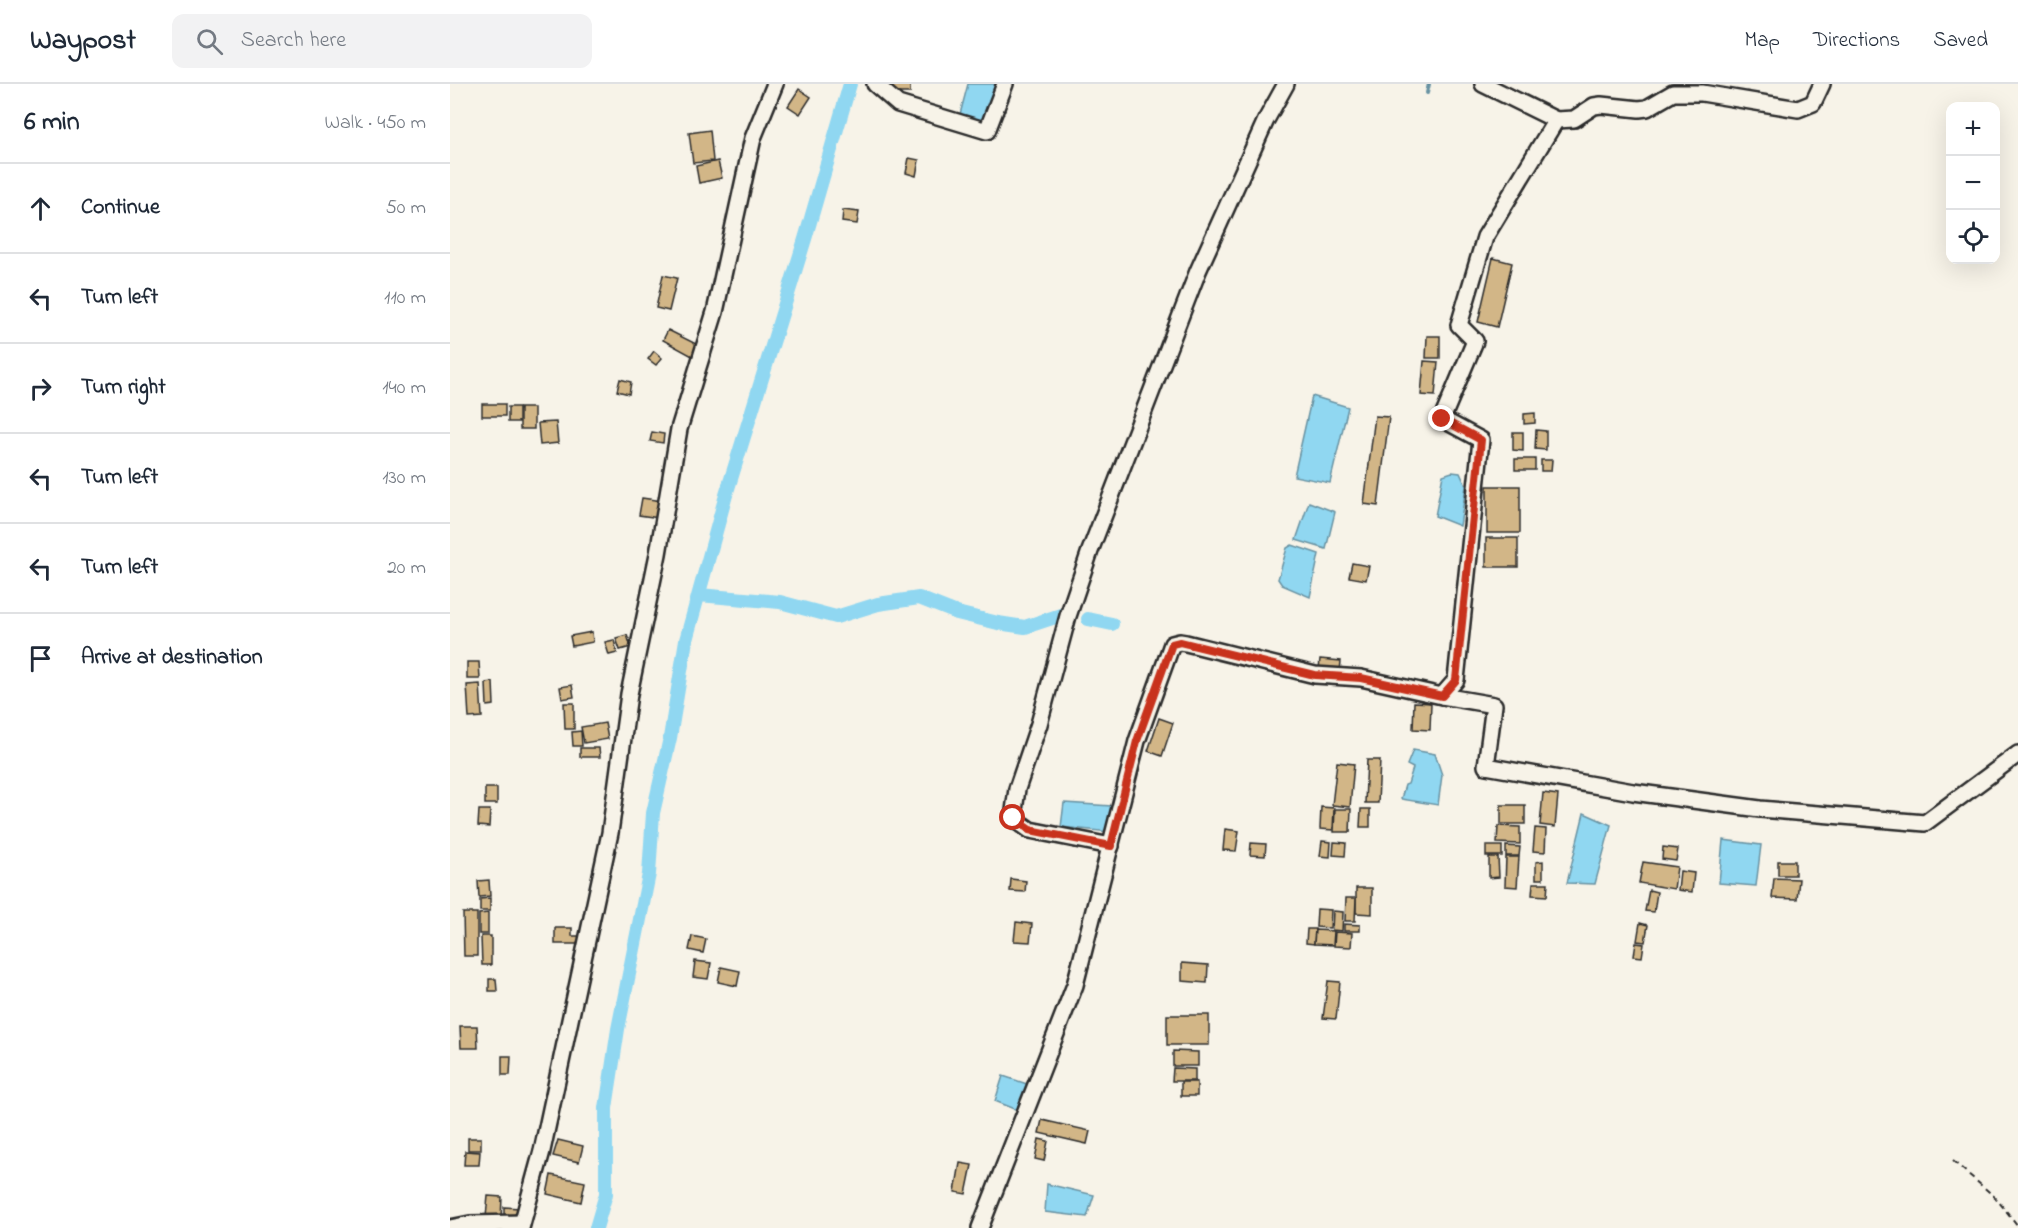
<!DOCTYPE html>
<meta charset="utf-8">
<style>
body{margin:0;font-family:"Indie Flower",sans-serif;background:#f2f2f3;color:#1f2937}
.controls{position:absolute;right:18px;top:18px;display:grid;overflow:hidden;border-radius:12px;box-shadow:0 6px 24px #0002}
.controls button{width:54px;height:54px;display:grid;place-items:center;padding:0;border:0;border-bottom:2px solid #e0e1e3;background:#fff;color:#1f2937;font:30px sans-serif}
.stop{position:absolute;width:18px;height:18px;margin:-14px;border:4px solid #c8321e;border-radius:50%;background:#fff}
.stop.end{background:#c8321e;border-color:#fff;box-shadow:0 2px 6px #0008}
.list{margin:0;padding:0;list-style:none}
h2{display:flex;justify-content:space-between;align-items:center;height:78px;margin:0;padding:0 24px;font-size:26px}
h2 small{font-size:20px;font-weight:400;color:#747a83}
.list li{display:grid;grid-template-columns:39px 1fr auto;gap:18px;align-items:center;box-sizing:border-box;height:90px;padding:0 24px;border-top:2px solid #e0e1e3}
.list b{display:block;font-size:22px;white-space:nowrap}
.list em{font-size:20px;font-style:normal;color:#747a83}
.icon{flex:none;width:33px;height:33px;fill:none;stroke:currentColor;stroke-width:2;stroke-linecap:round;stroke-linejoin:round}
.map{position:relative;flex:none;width:1568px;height:1144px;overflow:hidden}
header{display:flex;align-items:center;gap:36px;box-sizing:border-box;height:84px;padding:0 30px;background:#fff;border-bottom:2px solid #e0e1e3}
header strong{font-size:28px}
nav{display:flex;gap:33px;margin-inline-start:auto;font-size:21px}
.search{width:420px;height:54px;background:#f2f2f3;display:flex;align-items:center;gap:15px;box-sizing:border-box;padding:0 21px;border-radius:12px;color:#747a83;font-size:22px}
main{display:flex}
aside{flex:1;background:#fff}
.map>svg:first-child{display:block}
</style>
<header>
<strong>Waypost</strong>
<div class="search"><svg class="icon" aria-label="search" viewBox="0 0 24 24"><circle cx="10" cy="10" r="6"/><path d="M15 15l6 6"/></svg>Search here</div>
<nav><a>Map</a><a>Directions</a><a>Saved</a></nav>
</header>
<main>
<aside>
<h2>6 min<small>Walk · 450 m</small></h2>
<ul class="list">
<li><svg class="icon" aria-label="ahead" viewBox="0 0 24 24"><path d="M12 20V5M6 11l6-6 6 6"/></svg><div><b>Continue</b></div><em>50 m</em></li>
<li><svg class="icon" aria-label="left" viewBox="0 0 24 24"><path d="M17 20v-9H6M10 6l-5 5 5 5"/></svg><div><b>Turn left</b></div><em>110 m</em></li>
<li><svg class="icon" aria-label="right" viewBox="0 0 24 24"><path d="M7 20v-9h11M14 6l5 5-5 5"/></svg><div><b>Turn right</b></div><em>140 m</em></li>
<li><svg class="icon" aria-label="left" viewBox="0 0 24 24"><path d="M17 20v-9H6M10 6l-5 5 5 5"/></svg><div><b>Turn left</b></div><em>130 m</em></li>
<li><svg class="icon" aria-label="left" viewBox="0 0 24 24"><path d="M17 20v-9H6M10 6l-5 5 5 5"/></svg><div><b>Turn left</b></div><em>20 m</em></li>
<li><svg class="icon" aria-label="arrive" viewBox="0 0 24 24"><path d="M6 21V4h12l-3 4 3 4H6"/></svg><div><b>Arrive at destination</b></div></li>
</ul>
</aside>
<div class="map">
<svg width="1568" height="1144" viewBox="0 0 1568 1144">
<rect width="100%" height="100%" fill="#f7f3e8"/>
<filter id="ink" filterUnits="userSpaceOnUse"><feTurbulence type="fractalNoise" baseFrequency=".0167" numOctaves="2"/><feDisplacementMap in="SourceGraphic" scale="12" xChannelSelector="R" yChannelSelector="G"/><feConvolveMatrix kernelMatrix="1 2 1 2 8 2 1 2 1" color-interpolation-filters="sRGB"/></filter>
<g filter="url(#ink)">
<g fill="#90d7f1" stroke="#6892a2" stroke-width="1.5">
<path d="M518,0H549L534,41L509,34Z"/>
<path d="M862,312L898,323L880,399L844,392Z"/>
<path d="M1002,388L1010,389L1016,402L1010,442L985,432L993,391Z"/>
<path d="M859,418L885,428L876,465L846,456Z"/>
<path d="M842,461L869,470L860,513L832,501L828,495L837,464Z"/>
<path d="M963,666L985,670L992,691L988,721L951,715L955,701L958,700L963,684L957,681Z"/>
<path d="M614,719L662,722L660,748L611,743Z"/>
<path d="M1134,729L1161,741L1145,800L1117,799Z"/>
<path d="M1273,756L1311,761L1306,802L1269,799Z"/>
<path d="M553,992L580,1001L570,1027L545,1017Z"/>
<path d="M597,1100L644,1111L637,1133L595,1128Z"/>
</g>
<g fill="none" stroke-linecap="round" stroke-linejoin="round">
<path stroke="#6892a2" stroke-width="4" d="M977,9L979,0"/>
<g stroke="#90d7f1" stroke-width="14">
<path d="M249,511L330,518L386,533L428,520L469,514L507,529L548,539L575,543L617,529"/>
<path d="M638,535L662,540"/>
<path d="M146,1144L156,1110V1024L168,945L199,790L203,729L220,654L236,556L276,411L355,155L400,0"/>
</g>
</g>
<g fill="#d2b687" stroke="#2b2b2b" stroke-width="1.5">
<rect x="438" y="0" width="22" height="9"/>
<path d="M349,5L361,13L350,30L338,22Z"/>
<path d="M260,46L263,77L243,79L239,49Z"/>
<path d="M459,74L469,76L466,92L456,89Z"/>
<path d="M268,77L272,94L249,99L246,82Z"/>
<path d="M393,126L409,128L407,140L392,138Z"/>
<path d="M1043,174L1062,179L1047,243L1028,238Z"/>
<path d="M213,191L227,194L219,227L206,224Z"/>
<path d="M218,246L250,262L244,273L213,256Z"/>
<path d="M977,252H990V274H976Z"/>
<path d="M204,267L212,274L206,281L198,275Z"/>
<path d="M974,277L988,278L985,312L971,311Z"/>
<path d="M170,295L181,298L179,310L167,307Z"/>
<rect x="32" y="320" width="23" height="12"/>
<rect x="58" y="323" width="11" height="15"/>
<rect x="70" y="324" width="14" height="21"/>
<path d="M1085,329V339L1074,340V330Z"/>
<path d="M925,332L939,333L928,422L914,420Z"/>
<path d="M106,338L108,359L90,361L88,339Z"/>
<path d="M1086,346L1096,347V366L1085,365Z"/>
<path d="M202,348L214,350L213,359L200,357Z"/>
<path d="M1063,348H1073V367L1063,366Z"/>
<rect x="1065" y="375" width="20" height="11"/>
<path d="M1091,376H1102L1101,387H1091Z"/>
<rect x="1037" y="402" width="33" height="47"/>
<path d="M192,414L212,417L209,434L189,431Z"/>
<rect x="1036" y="454" width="32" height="29"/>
<path d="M902,479L919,482L916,496L899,493Z"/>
<path d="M142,548L143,558L122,562L120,552Z"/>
<path d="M177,551L181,563L170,566L166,554Z"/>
<path d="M164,556L167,569L159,571L155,558Z"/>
<path d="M870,575L891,577L890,588L869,585Z"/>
<path d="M17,578H29L30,595H17Z"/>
<path d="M43,598L44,621L37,622L36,599Z"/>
<path d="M30,600L32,633L19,634L17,601Z"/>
<path d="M122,601L124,613L112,615L110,603Z"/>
<path d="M964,618L981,619L980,646L963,645Z"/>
<path d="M114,619H124V645H115Z"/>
<path d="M709,634L723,639L712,672L698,667Z"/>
<path d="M155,639L158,655L134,659L131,643Z"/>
<path d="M131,647L132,662H123L122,648Z"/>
<path d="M130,664H149L150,673H130Z"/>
<path d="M917,676H930L928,719H915Z"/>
<path d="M887,678L904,680L900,723L882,721Z"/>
<rect x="35" y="704" width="12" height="16"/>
<path d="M1093,709L1108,711L1105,743L1090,741Z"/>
<rect x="1051" y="721" width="24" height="19"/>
<path d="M871,723L884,724L883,746L870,745Z"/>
<path d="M885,725H901L900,748H884Z"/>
<path d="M911,725H920V743H910Z"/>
<path d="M29,726H40L39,743L28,742Z"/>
<path d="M1048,742L1070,743V760L1047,759Z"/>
<path d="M1085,744L1096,745L1095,768L1083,767Z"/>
<path d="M775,745L789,747L786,767L773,766Z"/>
<path d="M872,757L881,758L880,773L870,772Z"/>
<path d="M884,758L896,759L895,772L883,771Z"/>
<path d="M801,759L816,760L815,772L800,771Z"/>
<rect x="1036" y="762" width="16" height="10"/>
<path d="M1056,762L1070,763L1069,772H1056Z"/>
<path d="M1213,763L1228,765L1226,777L1212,775Z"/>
<path d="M1039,773H1048L1049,793L1039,794Z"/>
<path d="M1056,773H1069L1067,803L1055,802Z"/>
<path d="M1093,777V795H1086V778Z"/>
<rect x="1328" y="777" width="17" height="14"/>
<path d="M1193,778L1227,783L1224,805L1189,799Z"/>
<path d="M1230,787L1244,789L1242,808L1228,806Z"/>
<path d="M1324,794L1349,795L1347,815L1322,814Z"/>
<path d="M561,795L576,797L575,808L560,807Z"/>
<path d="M39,796L40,812L29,813L28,797Z"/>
<path d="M1083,799H1098L1097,812L1082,811Z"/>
<path d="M906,804H922V830L906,829Z"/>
<path d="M1199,806L1207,808L1204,828L1195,827Z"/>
<path d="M40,814V827H30V815Z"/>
<path d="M896,814H906L905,837H895Z"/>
<path d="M867,825L881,826L880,844L866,843Z"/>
<path d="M883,827L893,828L892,847L882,846Z"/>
<path d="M13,829H27V872H14Z"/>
<path d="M38,829V850H29V830Z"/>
<path d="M566,838L582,840L580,858L564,857Z"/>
<path d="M1190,839L1198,841L1195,858L1187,857Z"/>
<path d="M894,840L910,841V847H894Z"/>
<path d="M105,844H122V852H131V860H105Z"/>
<path d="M857,845H865L864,860L856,859Z"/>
<path d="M865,846L884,847L883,861L864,860Z"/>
<path d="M885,848L902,849L901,863L884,862Z"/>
<path d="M31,852H41V881H32Z"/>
<path d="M242,852L256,855L253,869L239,866Z"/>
<path d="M1186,859L1194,860L1192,873L1184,872Z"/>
<path d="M245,877L261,879L258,895L243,893Z"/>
<path d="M732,879L758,881L757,899L732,897Z"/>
<path d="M271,883L290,887L287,902L268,898Z"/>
<path d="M39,895H46L47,907H39Z"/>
<path d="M878,897L890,898L886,935L873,934Z"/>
<rect x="717" y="931" width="42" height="30"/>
<path d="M10,942H27L28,964H11Z"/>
<path d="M723,967L748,968V982H723Z"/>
<path d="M52,972H61L60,991H52Z"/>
<path d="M723,984L745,985V997H722Z"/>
<rect x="731" y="998" width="16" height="14"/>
<path d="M592,1036L640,1047L637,1060L589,1049Z"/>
<rect x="18" y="1054" width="13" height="12"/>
<path d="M589,1055L598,1057L594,1077L585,1075Z"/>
<path d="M108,1056L133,1062L129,1078L103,1072Z"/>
<path d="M15,1067L30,1068L29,1081H14Z"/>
<path d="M510,1079L522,1081L516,1110L505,1108Z"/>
<path d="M101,1091L135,1098L131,1118L97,1110Z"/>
<path d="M38,1112L52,1113L51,1135L36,1133Z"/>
<path d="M54,1123L69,1124L68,1132L54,1131Z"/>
</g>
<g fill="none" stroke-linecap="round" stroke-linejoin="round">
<defs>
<g id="minor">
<path d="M425,0L448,20L537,47L555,0"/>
<path d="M1033,0L1106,36L1124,35L1144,22L1151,21L1189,25L1197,24L1223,9H1252L1348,25L1363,19L1372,0"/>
<path d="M992,612L1044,621L1036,682L1183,708L1310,725L1475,739L1568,670"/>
<path d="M661,762L580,746L563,734L567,705L589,640L618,532L640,467L748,187L816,36L836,0"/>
<path d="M0,1144L20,1140L72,1139"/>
<path d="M71,1144L92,1067L160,749L179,610L208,470L229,345L265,228L303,54L325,0"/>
<path d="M530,1144L625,901L687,657L722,560L730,558L736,559L865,591L911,594L992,612L1006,596L1031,356L992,335L1025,257L1009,241L1035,153L1106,36"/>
</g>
</defs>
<use href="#minor" stroke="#2b2b2b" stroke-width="20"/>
<path stroke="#2b2b2b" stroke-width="2" stroke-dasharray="6 4.5" stroke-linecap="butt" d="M1503,1077L1545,1113L1568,1142"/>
<use href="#minor" stroke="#f7f3e8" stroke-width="15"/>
</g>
</g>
<g fill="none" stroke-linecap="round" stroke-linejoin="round" filter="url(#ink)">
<path stroke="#c8321e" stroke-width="8" d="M563,734L580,746L661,762L687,657L722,560L730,558L865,591L911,594L992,612L1006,596L1031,356L992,335"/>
</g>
</svg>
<div class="controls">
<button>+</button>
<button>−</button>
<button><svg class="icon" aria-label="locate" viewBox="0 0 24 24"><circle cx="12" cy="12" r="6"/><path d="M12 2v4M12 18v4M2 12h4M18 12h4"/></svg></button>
</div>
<div class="stop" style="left:563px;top:734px"></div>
<div class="stop end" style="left:992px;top:335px"></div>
</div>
</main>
